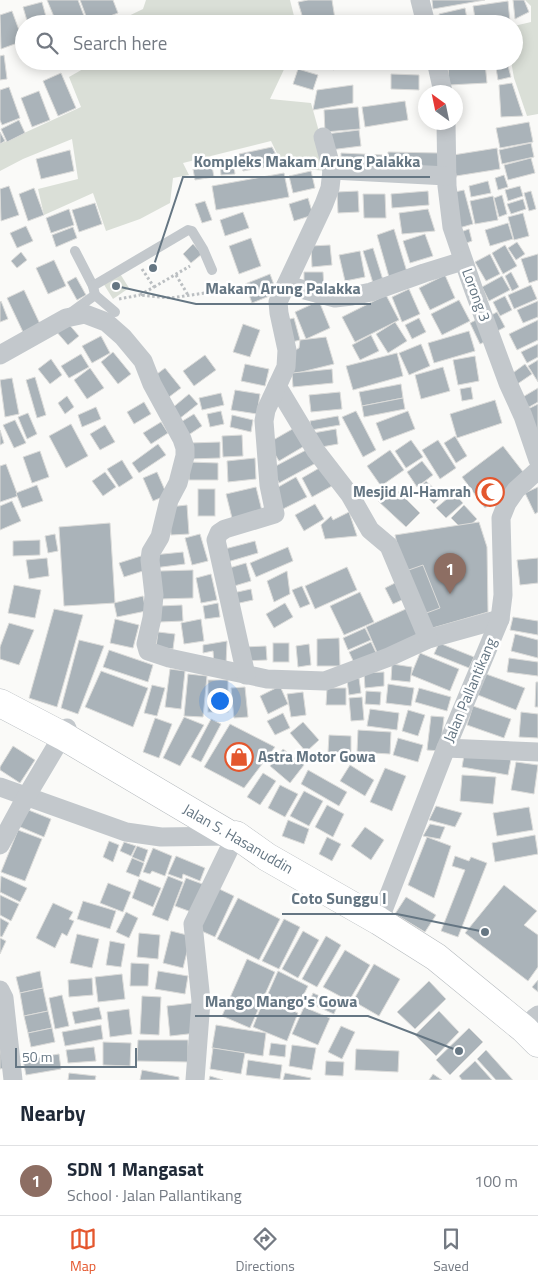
<!DOCTYPE html>
<meta charset="utf-8">
<style>
body{margin:0;font-family:"Titillium Web",sans-serif;background:#f6f6f7;color:#1f2937}
.compass{position:absolute;left:418px;top:85px;width:45px;height:45px;border-radius:50%;background:#fff;box-shadow:0 2px 12px #0003;rotate:327deg}
.scale{position:absolute;left:15px;bottom:12px;width:122px;box-sizing:border-box;padding-left:5px;border:2px solid #657683;border-top:0;font-size:14px;line-height:18px;white-space:nowrap;color:#657683;-webkit-text-stroke:4px #fff;paint-order:stroke}
.you{position:absolute;left:219px;top:700px;width:18px;height:18px;margin:-12px;border:4px solid #fff;border-radius:50%;background:#1a73e8;box-shadow:0 0 0 8px #1a73e833}
.badge{display:grid;place-items:center;width:32px;height:32px;border-radius:50%;background:#e4572e;color:#fff;font-size:16px;font-weight:700}
.pin{position:absolute;translate:-50% -41px;filter:drop-shadow(0 1px 2px #0008)}
.pin::after{content:'';position:absolute;top:26px;width:18px;height:15px;background:inherit;clip-path:polygon(0 0,100% 0,50% 100%)}
.list{margin:0;padding:0;list-style:none}
h2{display:flex;justify-content:space-between;align-items:center;height:65px;margin:0;padding:0 20px;font-size:21px}
h2 small{font-size:16px;font-weight:400;color:#747a83}
.list li{display:grid;grid-template-columns:32px 1fr auto;gap:15px;align-items:center;box-sizing:border-box;height:70px;padding:0 20px;border-top:1px solid #e0e1e3}
.list b{display:block;font-size:19px;white-space:nowrap}
.list p{margin:0;font-size:16px;white-space:nowrap;color:#747a83}
.list em{font-size:16px;font-style:normal;color:#747a83}
.icon{flex:none;width:28px;height:28px;fill:none;stroke:currentColor;stroke-width:2;stroke-linecap:round;stroke-linejoin:round}
.map{position:relative;flex:none;width:538px;height:1080px;overflow:hidden}
.search{position:absolute;background:#fff;box-shadow:0 2px 12px #0003;left:15px;right:15px;top:15px;height:55px;display:flex;align-items:center;gap:12px;box-sizing:border-box;padding:0 18px;border-radius:28px;color:#747a83;font-size:19px}
.sheet{height:135px;background:#fff}
nav{display:flex;justify-content:space-around;align-items:center;box-sizing:border-box;height:70px;border-top:1px solid #e0e1e3;background:#fff;font-size:14px;color:#747a83}
nav a{display:grid;justify-items:center;gap:2px}
nav .on{color:#e4572e}
.map>svg:first-child{display:block}
</style>
<div class="map">
<svg width="538" height="1080" viewBox="0 0 538 1080">
<rect width="100%" height="100%" fill="#fafaf8"/>
<g fill="#dadfd7">
<path d="M146,0H290L296,24H112L143,9Z"/>
<path d="M525,0H538V114L527,116L514,78L511,61H514V26L531,22V6Z"/>
<path d="M97,61H288L270,99L311,103L330,171L284,168L271,141L183,163L189,175L173,178L170,203L140,219L106,231L93,193L44,215L38,189L78,179L72,139L23,159L0,171V144L81,107L69,77Z"/>
<path d="M119,272L129,288L113,299L103,283Z"/>
</g>
<g fill="#aab3b9" stroke="#dcdcda">
<path d="M47,0H78L87,24H57Z"/>
<path d="M80,0H113L118,13L89,24Z"/>
<path d="M308,0H332L335,19L304,22L298,2Z"/>
<path d="M432,0H485L433,9Z"/>
<path d="M513,0H524L529,12L515,19Z"/>
<path d="M508,1L510,22L476,24L473,6Z"/>
<path d="M42,2L48,24H28L23,7Z"/>
<path d="M465,8L468,24H441L439,14Z"/>
<path d="M12,11L23,41L1,49L0,15Z"/>
<path d="M4,55L7,79L0,80V56Z"/>
<path d="M77,61H88L79,66Z"/>
<path d="M309,61H337L334,70Z"/>
<path d="M485,63L487,83L449,85L448,65Z"/>
<path d="M508,66L511,77L498,80L496,68Z"/>
<path d="M298,69L318,75L313,90L293,84Z"/>
<path d="M61,73L76,108L58,116L43,81Z"/>
<path d="M391,74L419,75V90L391,89Z"/>
<path d="M512,83L523,116L501,117L499,85Z"/>
<path d="M353,85V103L313,110L317,90Z"/>
<path d="M9,87L20,118L2,125L0,120V90Z"/>
<path d="M39,91L50,120L32,127L21,98Z"/>
<path d="M405,101L408,120L365,127L362,107Z"/>
<path d="M358,107L360,129L325,132L324,110Z"/>
<path d="M19,120L25,133L7,142L1,129Z"/>
<path d="M529,122L533,142L500,148L496,128Z"/>
<path d="M359,130L361,146L330,150L326,134Z"/>
<path d="M0,132L5,141L0,144Z"/>
<path d="M531,143L534,157L502,164L499,150Z"/>
<path d="M272,147L281,164L243,171L239,154Z"/>
<path d="M497,148L500,169L456,176L453,155Z"/>
<path d="M70,150L74,171L41,179L36,159Z"/>
<path d="M388,152L439,153V170L388,168Z"/>
<path d="M341,153L383,155L382,169L341,166Z"/>
<path d="M531,158L535,173L508,180L504,165Z"/>
<path d="M233,160L235,174L221,175L220,162Z"/>
<path d="M212,166L214,177L195,180L193,169Z"/>
<path d="M311,171L315,188L293,193L289,176Z"/>
<path d="M284,173L289,197L216,210L212,186Z"/>
<path d="M504,175L508,187L498,190L495,178Z"/>
<path d="M488,181L491,193L471,197L469,186Z"/>
<path d="M9,186L19,215L1,221L0,189Z"/>
<path d="M520,186L523,196L508,201L505,190Z"/>
<path d="M34,188L44,215L28,221L19,194Z"/>
<path d="M464,190L473,224L459,228L450,193Z"/>
<path d="M358,191L359,212L338,213L337,192Z"/>
<path d="M428,191L429,205L392,208L391,194Z"/>
<path d="M531,191L536,209L529,211L524,193Z"/>
<path d="M363,194H385L386,218H364Z"/>
<path d="M502,195L507,214L499,217L494,198Z"/>
<path d="M493,196L498,220L475,224L470,201Z"/>
<path d="M308,198L313,215L294,221L289,204Z"/>
<path d="M523,199L526,209L511,214L507,204Z"/>
<path d="M205,201L212,220L202,223L195,204Z"/>
<path d="M95,203L102,224L79,232L72,210Z"/>
<path d="M69,209L74,225L51,233L46,218Z"/>
<path d="M428,209L435,231L402,234L399,213Z"/>
<path d="M243,212L249,228L225,236L220,220Z"/>
<path d="M523,213L529,236L514,240L508,217Z"/>
<path d="M508,223L513,239L490,246L485,230Z"/>
<path d="M26,226L33,241L17,248L10,233Z"/>
<path d="M73,227L77,238L56,247L52,235Z"/>
<path d="M394,229L407,272L389,277L377,235Z"/>
<path d="M469,229L472,241L461,245L458,233Z"/>
<path d="M425,234L433,256L410,263L403,241Z"/>
<path d="M251,238L261,266L239,274L229,246Z"/>
<path d="M517,242L525,254L516,260L508,248Z"/>
<path d="M193,244L202,254L191,263L183,254Z"/>
<path d="M330,245L332,265L312,267L311,246Z"/>
<path d="M505,245L517,266L503,274L492,253Z"/>
<path d="M373,248L383,280L373,283L363,251Z"/>
<path d="M360,251L365,277L345,281L339,255Z"/>
<path d="M21,252L27,260L17,268L11,261Z"/>
<path d="M490,254L500,274L486,281L475,262Z"/>
<path d="M538,254V280L529,283L521,259Z"/>
<path d="M54,260L66,286L48,294L36,268Z"/>
<path d="M304,272H323L324,288L304,285Z"/>
<path d="M511,272L519,287L512,291L505,276Z"/>
<path d="M270,274L277,293L252,303L245,284Z"/>
<path d="M445,275L455,298L430,310L419,288Z"/>
<path d="M502,276L510,290L489,301L482,287Z"/>
<path d="M76,277L86,295L77,300L67,282Z"/>
<path d="M531,285L537,299L514,309L508,295Z"/>
<path d="M409,289L420,314L402,322L392,297Z"/>
<path d="M24,290L40,324L23,332L7,298Z"/>
<path d="M386,295L399,320L355,342L342,317Z"/>
<path d="M505,296L512,310L500,316L493,302Z"/>
<path d="M459,300L470,321L442,335L431,314Z"/>
<path d="M1,301L8,319L0,322V302Z"/>
<path d="M319,301L330,328L306,339L295,312Z"/>
<path d="M538,301V317L523,323L517,310Z"/>
<path d="M497,312L505,327L492,334L484,319Z"/>
<path d="M294,318L300,340L288,343L282,321Z"/>
<path d="M419,318L426,332L412,339L405,325Z"/>
<path d="M480,318L491,339L480,344L470,323Z"/>
<path d="M538,320V340L517,350L509,334Z"/>
<path d="M66,321L79,336L68,345L55,330Z"/>
<path d="M395,322L407,341L388,353L376,334Z"/>
<path d="M243,324L260,330L250,357L233,352Z"/>
<path d="M469,331L475,351L434,363L428,343Z"/>
<path d="M371,335L379,351L360,360L352,345Z"/>
<path d="M101,336L110,353L92,363L82,346Z"/>
<path d="M326,337L334,364L285,376L290,353L299,348L300,340Z"/>
<path d="M421,344L430,366L409,375L399,353Z"/>
<path d="M538,344V357L527,363L521,352Z"/>
<path d="M113,352L131,374L118,384L101,362Z"/>
<path d="M397,353L403,376L353,390L346,366Z"/>
<path d="M81,354L89,367L69,378L61,366Z"/>
<path d="M205,355L216,370L194,386L183,371Z"/>
<path d="M475,356L479,381L458,385L453,360Z"/>
<path d="M51,359L62,375L50,384L38,369Z"/>
<path d="M538,360V382L528,366Z"/>
<path d="M245,364L269,369L265,386L241,381Z"/>
<path d="M525,364L532,374L513,387L506,378Z"/>
<path d="M443,367L450,391L421,399L415,375Z"/>
<path d="M90,368L104,388L87,399L74,380Z"/>
<path d="M165,368L181,388L169,397L153,377Z"/>
<path d="M332,369L333,383L293,387L292,373Z"/>
<path d="M35,377L46,415L37,418L26,380Z"/>
<path d="M12,378L19,414L5,417L0,380Z"/>
<path d="M401,384L403,398L362,406L359,392Z"/>
<path d="M471,387L473,399L462,401L460,389Z"/>
<path d="M538,388V402L522,411L516,401Z"/>
<path d="M235,390L260,394L257,414L231,410Z"/>
<path d="M340,392L342,409L311,412L309,395Z"/>
<path d="M221,393L224,405L202,410L199,398Z"/>
<path d="M189,394L198,404L179,419L171,409Z"/>
<path d="M67,396L74,407L65,414L58,403Z"/>
<path d="M403,398L405,409L364,417L362,406Z"/>
<path d="M495,400L502,423L457,438L450,414Z"/>
<path d="M144,402L151,414L134,424L127,412Z"/>
<path d="M538,404V434L526,410Z"/>
<path d="M96,407L101,419L82,427L78,415Z"/>
<path d="M221,411L224,424L210,427L207,414Z"/>
<path d="M356,411L376,450L363,457L342,417Z"/>
<path d="M408,411L415,429L383,441L376,423Z"/>
<path d="M28,413L37,434L27,439L18,417Z"/>
<path d="M194,414L202,426L184,438L176,425Z"/>
<path d="M232,415L253,420L251,432L230,427Z"/>
<path d="M338,416L340,425L311,430L310,421Z"/>
<path d="M15,420L26,443L14,448L3,425Z"/>
<path d="M161,422L168,433L151,444L143,433Z"/>
<path d="M71,424L88,456L66,468L49,436Z"/>
<path d="M105,425L115,442L100,450L90,434Z"/>
<path d="M296,427L306,445L279,461L268,443Z"/>
<path d="M336,429L338,444L316,448L313,433Z"/>
<path d="M0,430L4,443L0,445Z"/>
<path d="M242,435L243,456L223,457L222,436Z"/>
<path d="M455,436L467,456L456,463L444,443Z"/>
<path d="M411,440L423,457L406,468L395,451Z"/>
<path d="M438,440L456,468L440,479L422,450Z"/>
<path d="M220,442V458L190,459L189,443Z"/>
<path d="M158,444L166,455L139,473L132,463Z"/>
<path d="M503,446L527,477L485,508L462,477Z"/>
<path d="M308,449L316,463L279,483L272,468Z"/>
<path d="M390,450L404,470L381,486L367,466Z"/>
<path d="M40,451L49,477L32,483L23,457Z"/>
<path d="M255,458L256,479L228,482L227,461Z"/>
<path d="M122,460L133,478L119,487L107,469Z"/>
<path d="M422,461L433,475L417,487L407,472Z"/>
<path d="M189,462L218,463V480H189Z"/>
<path d="M6,464L18,496L0,502V466Z"/>
<path d="M321,467L332,486L312,497L302,478Z"/>
<path d="M105,472L116,487L103,496L92,481Z"/>
<path d="M157,472L167,495L153,501L143,478Z"/>
<path d="M296,477L307,497L283,509L273,490Z"/>
<path d="M426,481L442,496L434,504L419,489Z"/>
<path d="M37,485L43,501L22,508L16,493Z"/>
<path d="M393,486L420,513L406,527L378,501Z"/>
<path d="M256,487L262,511L232,518L226,494Z"/>
<path d="M538,487V512L535,514L525,493Z"/>
<rect x="198" y="489" width="17" height="27"/>
<path d="M454,493L463,503L446,518L436,508Z"/>
<path d="M12,501L21,521L0,530V506Z"/>
<path d="M315,504L324,519L304,531L295,515Z"/>
<path d="M187,505L189,534L171,535L169,507Z"/>
<path d="M464,505L477,519L464,531L451,518Z"/>
<path d="M349,512L357,536L325,539L321,525L331,516L333,520Z"/>
<path d="M479,522L487,547L488,612L429,629L404,575L395,535Z"/>
<path d="M110,523L115,603L64,606L59,527Z"/>
<path d="M55,534L58,551L48,553L45,536Z"/>
<path d="M200,534L208,561L192,565L185,538Z"/>
<path d="M40,540V555L13,556V541Z"/>
<path d="M255,541L258,553L224,563L221,550Z"/>
<path d="M288,547L293,561L256,577L250,563Z"/>
<path d="M183,552L185,564L154,568L153,555Z"/>
<path d="M141,556L146,570L124,577L119,563Z"/>
<path d="M47,558L49,576L29,579L26,560Z"/>
<path d="M538,558V583L520,585L517,560Z"/>
<path d="M246,563L251,581L231,587L226,569Z"/>
<path d="M423,565L440,608L421,615L403,572Z"/>
<path d="M347,567L357,590L315,609L305,586Z"/>
<path d="M193,570V598L160,599V571Z"/>
<path d="M287,571L290,594L274,602L267,581Z"/>
<path d="M211,574L217,600L201,603L196,578Z"/>
<path d="M395,583L404,599L393,604L385,588Z"/>
<path d="M14,585L41,590L35,618L8,613Z"/>
<path d="M302,586L310,604L300,608L292,590Z"/>
<path d="M251,589L253,600L235,604L233,593Z"/>
<path d="M360,592L374,622L344,635L330,606Z"/>
<path d="M143,596L146,611L117,617L114,603Z"/>
<path d="M218,603L220,617L205,619L203,606Z"/>
<path d="M285,603L293,617L274,628L266,614Z"/>
<path d="M182,605L183,621L160,622L159,606Z"/>
<path d="M408,608L421,638L379,657L366,627Z"/>
<path d="M54,609L83,615L57,707L29,698Z"/>
<path d="M513,617L538,621V635L510,630Z"/>
<path d="M115,619L139,625L133,648L110,643Z"/>
<path d="M201,619L204,641L184,644L181,623Z"/>
<path d="M9,623L34,630L19,665L0,659V647Z"/>
<path d="M365,628L371,640L348,650L343,638Z"/>
<path d="M158,632L175,634L173,649L156,647Z"/>
<path d="M515,634L538,640V658L511,651Z"/>
<path d="M339,638L340,666H317V639Z"/>
<path d="M79,640L104,646L78,714L61,708Z"/>
<path d="M227,641L226,665L214,663L213,651L203,653V645Z"/>
<path d="M371,642L379,659L357,669L349,652Z"/>
<rect x="273" y="643" width="16" height="19"/>
<path d="M439,643L474,657L469,668L434,654Z"/>
<path d="M309,644L311,665L298,667L296,646Z"/>
<path d="M266,646L267,660L244,661L243,647Z"/>
<path d="M109,650L153,665L148,682L103,667Z"/>
<path d="M420,653L459,669L450,691L411,675Z"/>
<path d="M509,658L538,662V676L507,672Z"/>
<path d="M392,664L412,667L410,682L391,680Z"/>
<path d="M170,669L185,671L181,709L165,707Z"/>
<path d="M101,671L148,688L133,727L85,707Z"/>
<path d="M384,672V686L365,688L364,673Z"/>
<path d="M188,674L207,676L203,717L184,716Z"/>
<path d="M486,674L525,688L516,710L478,695Z"/>
<path d="M359,678L361,693L349,695L347,680Z"/>
<rect x="208" y="680" width="20" height="32"/>
<path d="M536,682H538V707H535Z"/>
<path d="M388,684L414,688L411,706L386,703Z"/>
<path d="M152,685L165,688L157,716L144,713Z"/>
<path d="M280,686L288,704L268,714L260,696Z"/>
<path d="M245,687L248,717L234,718L231,688Z"/>
<path d="M327,688H346V705H326Z"/>
<path d="M419,688L451,697L447,711L415,702Z"/>
<path d="M366,691L381,692L380,705L365,704Z"/>
<path d="M303,692L306,715L291,717L287,694Z"/>
<path d="M362,697L364,720L351,721L349,698Z"/>
<path d="M473,706L511,719L504,738L467,725Z"/>
<path d="M370,709L399,713L397,730L367,726Z"/>
<path d="M408,710L425,715L418,736L402,731Z"/>
<path d="M521,712L538,714V738L519,737Z"/>
<path d="M283,713L290,728L275,735L267,721Z"/>
<path d="M431,716L444,717L440,751L427,750Z"/>
<path d="M184,717L204,725L180,766L163,758Z"/>
<path d="M155,718L172,724L159,758L143,752Z"/>
<path d="M211,719L221,724L201,762L191,757Z"/>
<path d="M303,722L319,740L306,752L290,733Z"/>
<path d="M230,724L275,747L244,788L204,767Z"/>
<path d="M358,730L391,732L390,754L357,752Z"/>
<path d="M329,735L351,736V753L328,752Z"/>
<path d="M398,738L423,745L418,762L393,755Z"/>
<path d="M13,746L35,760L20,783L0,770V767Z"/>
<path d="M283,749L304,765L290,783L270,766Z"/>
<path d="M465,750L511,759L508,775L462,767Z"/>
<path d="M516,762L538,765L534,794L511,790Z"/>
<path d="M350,765L374,780L365,796L340,781Z"/>
<path d="M385,768L406,776L392,811L370,802Z"/>
<path d="M308,770L347,792L339,806L301,784Z"/>
<path d="M263,773L276,781L260,805L247,797Z"/>
<path d="M462,775L496,777L493,804L460,801Z"/>
<path d="M280,785L298,794L285,817L268,808Z"/>
<path d="M304,791L323,801L309,826L290,816Z"/>
<path d="M327,805L344,814L333,837L315,827Z"/>
<path d="M436,806L462,813L455,827L429,820Z"/>
<path d="M529,807L533,830L497,836L493,813Z"/>
<path d="M26,809L51,819L44,837L18,826Z"/>
<path d="M288,820L309,829L304,844L282,836Z"/>
<path d="M430,824L445,827L440,839L423,836Z"/>
<path d="M365,827L384,840L371,860L351,846Z"/>
<path d="M18,830L42,839L25,881L1,872Z"/>
<path d="M535,835L538,854L495,862L492,843Z"/>
<path d="M327,837L341,844L332,861L319,854Z"/>
<path d="M427,837L451,846L434,898L408,885Z"/>
<path d="M109,841L119,845L113,862L103,857Z"/>
<path d="M124,842L136,846L131,856L120,851Z"/>
<path d="M137,846L148,850L144,862L132,857Z"/>
<path d="M153,848L172,856L165,876L152,871L150,874L143,872Z"/>
<path d="M176,856L205,868L200,881L183,874L182,879L168,874Z"/>
<path d="M455,856L469,861L471,857L487,863L458,937L441,931L465,870L452,866Z"/>
<path d="M132,858L144,863L139,877L126,872Z"/>
<path d="M1,876L27,888L20,902L0,892Z"/>
<path d="M168,876L183,882L168,921L152,915Z"/>
<path d="M186,878L205,885L194,913L175,906Z"/>
<path d="M139,879L161,888L153,907L132,898Z"/>
<path d="M108,883L131,892L123,912L100,903Z"/>
<path d="M504,885L537,911L524,925L538,935V967L528,981L465,933Z"/>
<path d="M215,887L234,896L215,937L197,929Z"/>
<path d="M0,895L19,904L11,921L0,915Z"/>
<path d="M406,897L436,915L425,932L395,914Z"/>
<path d="M238,898L280,919L259,960L217,939Z"/>
<path d="M83,901L116,911L110,929L77,919Z"/>
<path d="M53,903L73,912L69,919L74,921L67,936L62,933L55,948L36,938Z"/>
<path d="M126,912L138,918L129,938L116,932Z"/>
<path d="M0,918L9,923L2,937L0,936Z"/>
<path d="M284,919L300,927L279,969L262,961Z"/>
<path d="M171,931L191,936L183,968L163,963Z"/>
<path d="M303,931L319,940L298,978L282,969Z"/>
<path d="M139,933L160,935L158,959L137,957Z"/>
<path d="M77,934L99,939L92,968L70,963Z"/>
<path d="M326,936L341,945L317,987L302,979Z"/>
<path d="M0,938L6,941L0,954Z"/>
<path d="M110,941L125,944L121,967L106,965Z"/>
<path d="M345,950L370,965L349,1001L323,987Z"/>
<path d="M247,959L275,972L250,1028L222,1016Z"/>
<path d="M131,963L149,964L148,986H130Z"/>
<path d="M374,964L400,979L379,1016L353,1001Z"/>
<path d="M40,971L43,988L20,993L16,977Z"/>
<path d="M158,971L188,976L185,994L155,989Z"/>
<path d="M278,971L308,986L296,1010L267,996Z"/>
<path d="M122,974L125,999L98,1002L95,977Z"/>
<path d="M92,978L93,995L69,997L68,980Z"/>
<path d="M538,980V992L532,987Z"/>
<path d="M429,981L446,999L415,1029L397,1012Z"/>
<path d="M43,988L48,1011L24,1016L20,993Z"/>
<path d="M313,993L338,1004L334,1014L309,1003Z"/>
<path d="M62,995L69,1026L55,1029L49,998Z"/>
<path d="M142,996L161,997L159,1035L140,1034Z"/>
<path d="M264,999L298,1013L287,1041L253,1027Z"/>
<path d="M194,1003L197,1033L170,1036L167,1006Z"/>
<path d="M99,1007L102,1019L75,1024L72,1012Z"/>
<path d="M304,1007L330,1018L318,1045L292,1034Z"/>
<path d="M129,1009L132,1034L110,1037L107,1012Z"/>
<path d="M48,1011L52,1028L28,1033L24,1016Z"/>
<path d="M439,1011L459,1032L436,1056L415,1035Z"/>
<path d="M101,1025L103,1039L65,1046L62,1032Z"/>
<path d="M216,1025L266,1033L263,1056L212,1048Z"/>
<path d="M341,1026L355,1032L342,1059L328,1052Z"/>
<path d="M52,1028L55,1042L31,1047L28,1033Z"/>
<path d="M469,1028L483,1042L450,1075L436,1060Z"/>
<path d="M138,1040H188V1062L137,1061Z"/>
<path d="M103,1042L131,1043L130,1066L103,1065Z"/>
<path d="M271,1043L286,1045L285,1057L269,1055Z"/>
<path d="M292,1045L316,1048L312,1070L289,1066Z"/>
<path d="M94,1047L96,1061L68,1063L66,1050Z"/>
<path d="M0,1048L4,1068L0,1069Z"/>
<path d="M213,1048L245,1053L241,1074L210,1069Z"/>
<path d="M356,1049L399,1051L398,1072L355,1070Z"/>
<path d="M486,1050L513,1080H496L477,1059Z"/>
<path d="M59,1054L61,1069L26,1075L23,1060Z"/>
<path d="M248,1060L282,1065L280,1079L246,1075Z"/>
<path d="M326,1061L344,1062L343,1076L325,1075Z"/>
<path d="M475,1061L492,1080H462L459,1076Z"/>
<path d="M142,1070L179,1077V1080H140Z"/>
<path d="M69,1073L96,1076L95,1080H68Z"/>
<path d="M285,1073L311,1078L310,1080H283Z"/>
<path d="M433,1074L442,1080H429Z"/>
<path d="M210,1076L223,1080H209Z"/>
</g>
<g fill="none" stroke-linecap="round" stroke-linejoin="round">
<defs>
<path id="trunk" d="M0,703L63,736L232,836L236,835L267,857L379,921L436,957L524,1029L538,1043"/>
</defs>
<use href="#trunk" stroke="#b4b9bd" stroke-width="29"/>
<g stroke="#bbbfc2" stroke-width="3" stroke-dasharray="2.5 2.5" stroke-linecap="butt">
<path d="M142,269L154,287L140,295L171,298L218,291L215,281"/>
<path d="M176,275L188,295"/>
<path d="M154,287L190,266"/>
<path d="M119,299L140,295"/>
</g>
<g stroke="#c3c8cc" stroke-width="10">
<path d="M75,251L93,286"/>
<path d="M95,295L115,312"/>
<path d="M69,314L95,295L93,286L188,230L192,231L203,249L212,270"/>
</g>
<g stroke="#c3c8cc" stroke-width="19">
<path d="M420,0L426,24"/>
<path d="M436,61L443,92"/>
<path d="M446,122L447,186L452,227L473,288L508,383L523,416L538,460"/>
<path d="M323,137L332,170"/>
<path d="M286,285L335,298L352,296L371,292L424,273L463,261"/>
<path d="M0,355L66,318L85,314L106,322L123,337L143,361L152,384L182,439L185,448V456L178,483L169,500L160,537L151,552L150,560L154,595L152,618L146,644L148,651L169,658L267,679L325,681L389,657L428,639L500,619"/>
<path d="M277,386L316,451L350,495L370,530L389,546L428,639"/>
<path d="M246,675L216,540L219,533L225,529L275,514L269,485L264,421L266,410L286,367L287,350L279,313L278,302L324,204L330,188L332,170L447,176"/>
<path d="M446,748L538,752"/>
<path d="M0,787L126,832L161,837L231,836"/>
<path d="M0,845L26,797L67,728"/>
<path d="M382,913L446,748L500,619L503,595L501,518L507,503L516,490L538,470"/>
<path d="M0,990L4,998L13,1080"/>
<path d="M534,1018L538,1015"/>
<path d="M195,1080L201,1001L193,924L236,835"/>
</g>
<use href="#trunk" stroke="#fff" stroke-width="28"/>
</g>
<defs>
<symbol id="mosque-ring" viewBox="-11 -11 22 22"><circle r="9.5" fill="#fff" stroke="#e4572e" stroke-width="1.5"/><path d="M3.5-4.9A6 6 0 1 0 3.5 4.9A5 5 0 1 1 3.5-4.9Z" fill="#e4572e"/></symbol>
<symbol id="shop-ring" viewBox="-11 -11 22 22"><circle r="9.5" fill="#fff" stroke="#e4572e" stroke-width="1.5"/><path d="M-5-2.5h2.3a2.7 3.5 0 0 1 5.4 0H5L5.5 6h-11ZM-1.5-2.5h3a1.5 2.3 0 0 0-3 0Z" fill="#e4572e"/></symbol>
</defs>
<g fill-rule="evenodd">
<use href="#mosque-ring" x="474" y="476" width="32" height="32"/>
<use href="#shop-ring" x="223" y="741" width="32" height="32"/>
</g>
<g text-anchor="middle" stroke-width="5" stroke-linejoin="round" paint-order="stroke">
<g font-size="15" fill="#657683" stroke="#fff">
<text transform="translate(476 295) rotate(70)" y="5">Lorong 3</text>
<text transform="translate(470 690) rotate(-67)" y="5">Jalan Pallantikang</text>
<text transform="translate(238 839) rotate(30)" y="5">Jalan S. Hasanuddin</text>
</g>
<g font-size="15" font-weight="bold" fill="#657683" stroke="#fff" text-anchor="end">
<text x="471" y="497">Mesjid Al-Hamrah</text>
<text x="258" y="762" text-anchor="start">Astra Motor Gowa</text>
</g>
</g>
<path fill="none" stroke="#657683" stroke-width="2" d="M153 268L183 177H430M116 286L196 304H371M485 932L397 914H282M459 1051L368 1016H195"/>
<g fill="#657683" stroke="#fff" stroke-width="2">
<circle cx="153" cy="268" r="5"/>
<circle cx="116" cy="286" r="5"/>
<circle cx="485" cy="932" r="5"/>
<circle cx="459" cy="1051" r="5"/>
</g>
<g font-size="16" text-anchor="middle" font-weight="bold" fill="#657683" stroke="#fff" stroke-width="5" stroke-linejoin="round" paint-order="stroke">
<text x="307" y="167">Kompleks Makam Arung Palakka</text>
<text x="283" y="294">Makam Arung Palakka</text>
<text x="339" y="904">Coto Sunggu I</text>
<text x="281" y="1007">Mango Mango's Gowa</text>
</g>
</svg>
<svg class="compass" viewBox="-18 -18 36 36"><path d="M0-13l5 13h-10z" fill="#e53935"/><path d="M0 13l5-13h-10z" fill="#747a83"/></svg>
<div class="scale">50 m</div>
<div class="you"></div>
<div class="pin badge" style="left:450px;top:594px;background:#8d6e63">1</div>
<div class="search"><svg class="icon" aria-label="search" viewBox="0 0 24 24"><circle cx="10" cy="10" r="6"/><path d="M15 15l6 6"/></svg>Search here</div>
</div>
<section class="sheet">
<h2>Nearby<small></small></h2>
<ul class="list">
<li><span class="badge" style="background:#8d6e63">1</span><div><b>SDN 1 Mangasat</b><p>School · Jalan Pallantikang</p></div><em>100 m</em></li>
</ul>
</section>
<nav>
<a class="on"><svg class="icon" aria-label="map" viewBox="0 0 24 24"><path d="M3 6l6-2 6 2 6-2v14l-6 2-6-2-6 2zM9 4v14M15 6v14"/></svg>Map</a>
<a><svg class="icon" aria-label="directions" viewBox="0 0 24 24"><path d="M12 3l9 9-9 9-9-9zM9 14v-3h6M13 9l2 2-2 2"/></svg>Directions</a>
<a><svg class="icon" aria-label="saved" viewBox="0 0 24 24"><path d="M7 4h10v16l-5-4-5 4z"/></svg>Saved</a>
</nav>
